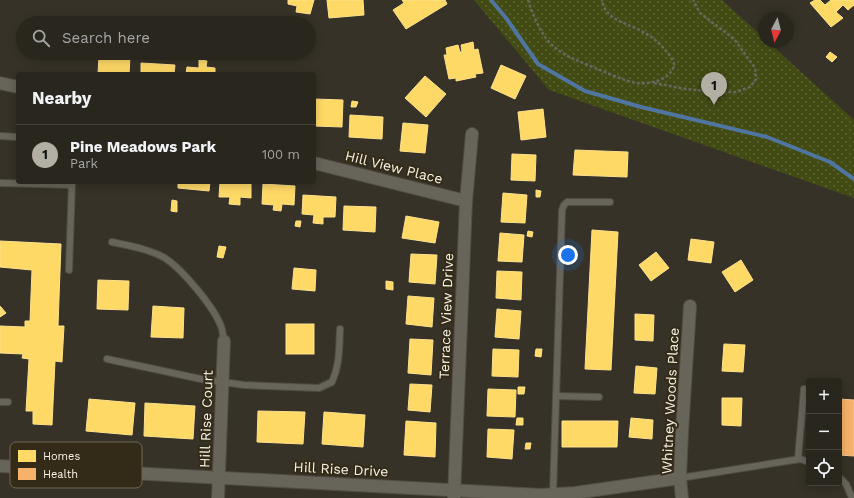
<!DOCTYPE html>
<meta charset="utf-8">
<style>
body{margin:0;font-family:"Work Sans",sans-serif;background:#312e26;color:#f1f3f6}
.controls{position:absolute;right:12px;bottom:12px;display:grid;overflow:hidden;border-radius:4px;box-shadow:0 2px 10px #0003}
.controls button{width:36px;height:36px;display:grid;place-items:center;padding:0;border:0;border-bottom:1px solid #45433b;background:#29261d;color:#f1f3f6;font:20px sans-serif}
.compass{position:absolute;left:758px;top:12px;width:36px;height:36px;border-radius:50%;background:#29261d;box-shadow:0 2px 10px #0003;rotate:187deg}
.you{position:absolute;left:568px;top:255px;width:14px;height:14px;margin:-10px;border:3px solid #fff;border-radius:50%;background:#1a73e8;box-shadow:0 0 0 6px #1a73e833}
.badge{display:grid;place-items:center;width:26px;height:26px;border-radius:50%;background:#b4afa4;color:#111;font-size:13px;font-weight:700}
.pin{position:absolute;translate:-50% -33px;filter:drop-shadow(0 1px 2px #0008)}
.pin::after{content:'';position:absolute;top:21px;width:14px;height:12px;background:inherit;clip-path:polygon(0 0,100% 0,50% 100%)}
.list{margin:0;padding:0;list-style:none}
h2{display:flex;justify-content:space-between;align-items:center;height:52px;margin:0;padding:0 16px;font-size:17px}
h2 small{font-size:13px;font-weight:400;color:#a5a5a4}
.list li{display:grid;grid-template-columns:26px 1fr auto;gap:12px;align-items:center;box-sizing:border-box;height:60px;padding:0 16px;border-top:1px solid #45433b}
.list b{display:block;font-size:15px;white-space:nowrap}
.list p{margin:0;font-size:13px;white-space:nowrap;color:#a5a5a4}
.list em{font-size:13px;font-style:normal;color:#a5a5a4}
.icon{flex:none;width:22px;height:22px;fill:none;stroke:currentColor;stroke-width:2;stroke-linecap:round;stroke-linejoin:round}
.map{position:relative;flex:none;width:854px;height:498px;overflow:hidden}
.search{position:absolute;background:#29261d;box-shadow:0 2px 10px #0003;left:16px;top:16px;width:300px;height:44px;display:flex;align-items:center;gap:10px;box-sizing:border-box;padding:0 14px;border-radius:22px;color:#a5a5a4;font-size:15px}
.panel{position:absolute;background:#29261d;box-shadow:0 2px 10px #0003;left:16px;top:72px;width:300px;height:112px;border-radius:4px}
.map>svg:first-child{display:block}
</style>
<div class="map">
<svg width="854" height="498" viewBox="0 0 854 498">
<defs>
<pattern id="park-dots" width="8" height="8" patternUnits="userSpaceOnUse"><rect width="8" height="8" fill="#414b13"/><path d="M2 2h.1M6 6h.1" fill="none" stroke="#5d6535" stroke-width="1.8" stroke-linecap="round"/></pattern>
</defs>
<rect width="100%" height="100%" fill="#373227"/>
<path fill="url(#park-dots)" d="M474,0H722L764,38V42H768L854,120V198L549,90Z"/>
<g fill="#ffd966" stroke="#fde18d">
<path d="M288,0H314L310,14L296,12L297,6L288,4Z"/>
<path d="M327,0H363L364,15L329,18Z"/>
<path d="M402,0H445L447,4L406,29L393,10L404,3Z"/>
<path d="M815,0H820L825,5L831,0H854V5L848,10L843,5L836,12L843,18L831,27L810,3Z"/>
<path d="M473,42L474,50L478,49L483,73L475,74L476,77L456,81V78L449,79L444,55H447L446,48L458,45L460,52H462L461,45Z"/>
<path d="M830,52L837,57L832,62L826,57Z"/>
<path d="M99,56L130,57L129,74H98Z"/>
<path d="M199,60L207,61L206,67L215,68V74H186L187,67L199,68Z"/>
<path d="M141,63L175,65L174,74H141Z"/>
<path d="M501,65L526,76L515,99L491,88Z"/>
<path d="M425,76L446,94L426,117L405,98Z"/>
<path d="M314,99L343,100L342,127L314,126Z"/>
<path d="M352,101L358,102L356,107H351Z"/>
<path d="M543,109L546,137L521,140L518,112Z"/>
<path d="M350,115L383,117L382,139L349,137Z"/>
<path d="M403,123L428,125L425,153L400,151Z"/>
<path d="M575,150L628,152L627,177L573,175Z"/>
<path d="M512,154L536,155L535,181L511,180Z"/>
<path d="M178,182H210L209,191L178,188Z"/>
<path d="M220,182H251V198L240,197V205L229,204L230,197H219Z"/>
<path d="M263,184L295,186L294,205L282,204L281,211L273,210L274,205L262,204Z"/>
<path d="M536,190L541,191L540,197H536Z"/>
<path d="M503,193L527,195L525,223L501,222Z"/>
<path d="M303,195L336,197L335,217H323V224L313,223L314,215L302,214Z"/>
<path d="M172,200L177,201V212L171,211Z"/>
<path d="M344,206L376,207L375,232L343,230Z"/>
<path d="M406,216L439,222L435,243L402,238Z"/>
<path d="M296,221H301L300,227L295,226Z"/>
<path d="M592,230L618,232L611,370L585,369Z"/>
<path d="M528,231L533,232L532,237L527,236Z"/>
<path d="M500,233L524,235L522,262L498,261Z"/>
<path d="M691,239L714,242L711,263L688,260Z"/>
<path d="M0,241L61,244L58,326H64L62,362L55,361L52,425L33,424V411H26L29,359L22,358L23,354L0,353V326L25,327V321H30L32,270L0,267Z"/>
<path d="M219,246L226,247L223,258L217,257Z"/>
<path d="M656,252L669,268L651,281L639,265Z"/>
<path d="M411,254L437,255L435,284L409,282Z"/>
<path d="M741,260L753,280L735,292L722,272Z"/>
<path d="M294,268L316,270L315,291L292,289Z"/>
<path d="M497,271L522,272L521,300L496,298Z"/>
<path d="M98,280L129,281L128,310L97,309Z"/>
<path d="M386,281L393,282V290L386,289Z"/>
<path d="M408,296L434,298L432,327L406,324Z"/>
<path d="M0,306L6,313L0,317Z"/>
<path d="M153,306L184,308L183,338L151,337Z"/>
<path d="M497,309L521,311L519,339L495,337Z"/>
<path d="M635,314L654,315L653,341L635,340Z"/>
<rect x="286" y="324" width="28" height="30"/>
<path d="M410,339L433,340L431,375L408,373Z"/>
<path d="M724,344L745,345L743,372L722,371Z"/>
<path d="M493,349L519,350L518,377L492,376Z"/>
<path d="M536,349H542L541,357L535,356Z"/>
<path d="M636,366L657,368L655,394L634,393Z"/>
<path d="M410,384L432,385L430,412L408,410Z"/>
<path d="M518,387H525L524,394H518Z"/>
<path d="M488,389L516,390L515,417L487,416Z"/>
<path d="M722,398H742L741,426L722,425Z"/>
<path d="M89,399L135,403L132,435L86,431Z"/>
<path d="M145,403L195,406L193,439L144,436Z"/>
<path d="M258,411L305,412L303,444L257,442Z"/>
<path d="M324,412L365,415L363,447L322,444Z"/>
<path d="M517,418H523V425H516Z"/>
<path d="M631,418L653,420L652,439L629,437Z"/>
<path d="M406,421L436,423L435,457L404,455Z"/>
<path d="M562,421H618L617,447H562Z"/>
<path d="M488,429L514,430L512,459L487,457Z"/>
<path d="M526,443H531L530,449H525Z"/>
</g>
<path fill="#f6b26b" stroke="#f7c690" d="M839,399L854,400V456L839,455Z"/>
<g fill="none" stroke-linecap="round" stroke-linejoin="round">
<path stroke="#4f75a0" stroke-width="4" d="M491,0L506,18L538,64L585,91L641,107L767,137L830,162L854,179"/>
<defs>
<g id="lane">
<path d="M0,136L18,137"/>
<path d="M0,183L72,185"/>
<path d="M112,242C130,246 149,249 165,258C183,270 213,306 221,326C223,331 223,336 224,341"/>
<path d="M69,270L72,182"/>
<path d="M107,359L201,379L244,385L319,388L332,382C340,364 339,349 340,329"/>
<path d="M556,396L599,397"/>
<path d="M0,402H8"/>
<path d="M798,459L804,389"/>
<path d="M839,477L846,484L852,498"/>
<path d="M680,478L800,459L809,462"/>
<path d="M553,494L562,210L564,205L567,202H610"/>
</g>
<g id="street">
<path d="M0,83L18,87"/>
<path d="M314,163L466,201"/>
<path d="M0,466L541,495L575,493L680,478"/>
<path d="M454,497L466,201L472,134"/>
<path d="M218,498L224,341"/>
<path d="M682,498L680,478L682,432L690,306"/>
</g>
</defs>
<use href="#lane" stroke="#524d44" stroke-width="8"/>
<use href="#street" stroke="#524d44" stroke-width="14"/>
<g stroke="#6a665e" stroke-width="2.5" stroke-dasharray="3 2" stroke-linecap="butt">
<path d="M528,0C532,13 542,37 552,45C565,57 579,61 595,68C608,73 623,81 637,83C646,84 657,82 664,78C669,75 674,70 674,64C673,59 669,54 666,51C661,45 655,39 648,35C633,24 605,22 602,0"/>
<path d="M654,83L686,89L714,92H736L750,87L756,79L755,68L734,39L700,13L693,0"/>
</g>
<use href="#lane" stroke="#67645a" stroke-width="6"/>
<use href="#street" stroke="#67645a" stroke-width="12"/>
</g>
<g text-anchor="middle" stroke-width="4" stroke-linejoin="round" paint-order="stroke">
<g font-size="14" fill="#f8f3e7" stroke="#332b17">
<text transform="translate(394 167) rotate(14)" y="5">Hill View Place</text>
<text transform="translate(446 316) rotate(-88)" y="5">Terrace View Drive</text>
<text transform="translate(670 401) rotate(-87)" y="5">Whitney Woods Place</text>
<text transform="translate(206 419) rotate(-88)" y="5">Hill Rise Court</text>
<text transform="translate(341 469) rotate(3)" y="5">Hill Rise Drive</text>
</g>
</g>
<rect x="10" y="442" width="132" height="46" rx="6" fill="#332b17" stroke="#6e6755" stroke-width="1"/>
<rect x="18" y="450" width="18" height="12" fill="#ffd966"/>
<rect x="18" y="468" width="18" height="12" fill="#f6b26b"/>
<g font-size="11" fill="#f8f3e7">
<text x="43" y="460">Homes</text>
<text x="43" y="478">Health</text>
</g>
</svg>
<div class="controls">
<button>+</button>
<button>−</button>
<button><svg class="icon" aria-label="locate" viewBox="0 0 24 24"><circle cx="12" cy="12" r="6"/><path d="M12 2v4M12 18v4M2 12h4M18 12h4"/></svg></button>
</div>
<svg class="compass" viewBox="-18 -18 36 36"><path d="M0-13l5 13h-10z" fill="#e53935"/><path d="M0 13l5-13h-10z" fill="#a5a5a4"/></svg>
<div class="you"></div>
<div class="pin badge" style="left:714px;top:105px">1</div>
<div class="search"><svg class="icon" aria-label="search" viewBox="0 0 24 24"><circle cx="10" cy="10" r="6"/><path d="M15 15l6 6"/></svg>Search here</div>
<section class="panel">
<h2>Nearby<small></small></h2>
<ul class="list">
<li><span class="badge">1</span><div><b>Pine Meadows Park</b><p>Park</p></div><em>100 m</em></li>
</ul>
</section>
</div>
